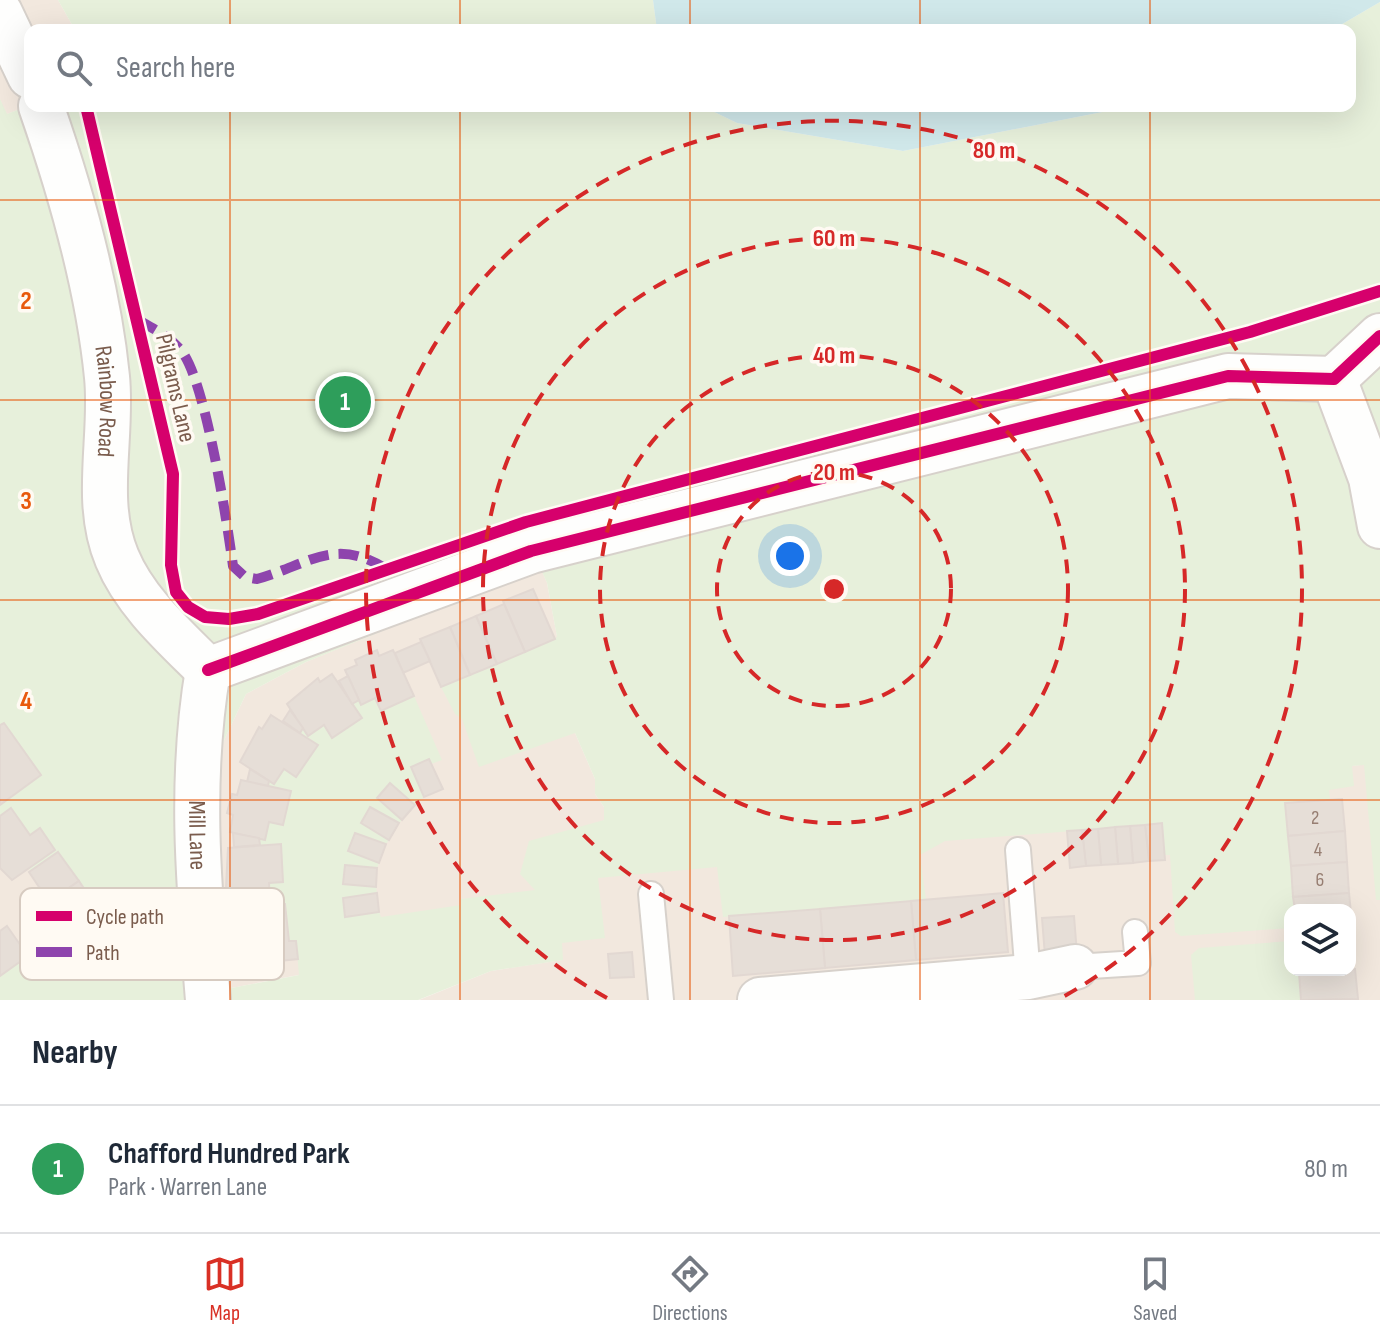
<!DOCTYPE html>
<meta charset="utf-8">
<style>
body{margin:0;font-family:"Sofia Sans Condensed",sans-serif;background:#f6f6f7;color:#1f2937}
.controls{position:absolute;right:24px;bottom:24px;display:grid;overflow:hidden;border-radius:16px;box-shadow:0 8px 32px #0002}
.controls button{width:72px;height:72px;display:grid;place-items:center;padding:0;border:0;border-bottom:2px solid #e0e1e3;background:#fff;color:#1f2937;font:40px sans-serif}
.you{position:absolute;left:790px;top:556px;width:28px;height:28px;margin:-20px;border:6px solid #fff;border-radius:50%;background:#1a73e8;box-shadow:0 0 0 12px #1a73e833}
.badge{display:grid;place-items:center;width:52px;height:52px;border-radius:50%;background:#d93025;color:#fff;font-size:26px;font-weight:700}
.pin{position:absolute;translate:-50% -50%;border:4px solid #fff;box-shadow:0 2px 8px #0006}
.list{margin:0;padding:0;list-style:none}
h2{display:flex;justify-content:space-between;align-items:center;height:104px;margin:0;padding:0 32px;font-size:34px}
h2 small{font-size:26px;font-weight:400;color:#747a83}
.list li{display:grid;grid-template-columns:52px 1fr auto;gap:24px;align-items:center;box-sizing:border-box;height:128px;padding:0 32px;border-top:2px solid #e0e1e3}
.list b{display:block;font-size:30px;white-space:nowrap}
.list p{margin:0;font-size:26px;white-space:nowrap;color:#747a83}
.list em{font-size:26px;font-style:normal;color:#747a83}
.icon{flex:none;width:44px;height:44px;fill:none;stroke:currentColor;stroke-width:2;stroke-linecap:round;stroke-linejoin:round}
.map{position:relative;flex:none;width:1380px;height:1000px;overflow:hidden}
.search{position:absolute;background:#fff;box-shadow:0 8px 32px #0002;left:24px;right:24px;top:24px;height:88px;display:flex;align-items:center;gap:20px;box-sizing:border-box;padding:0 28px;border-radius:16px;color:#747a83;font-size:30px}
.sheet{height:232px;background:#fff}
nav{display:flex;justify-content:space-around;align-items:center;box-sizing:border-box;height:112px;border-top:2px solid #e0e1e3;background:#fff;font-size:22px;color:#747a83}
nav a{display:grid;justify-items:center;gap:4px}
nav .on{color:#d93025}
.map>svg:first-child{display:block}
</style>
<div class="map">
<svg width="1380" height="1000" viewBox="0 0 1380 1000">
<rect width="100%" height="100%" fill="#f9f5f0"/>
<g fill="#f2e8de" fill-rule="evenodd">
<path d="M0,0H58L75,30H30V105L0,117Z"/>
<path d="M540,566L547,583L575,733L595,779V794L604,807V820L535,891L542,928L226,989L210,801L217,755L246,694L306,662Z"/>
<path d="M0,695L61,704L83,887L0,988Z"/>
<path d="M1380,763V1000H419L491,971L562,960L561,943L598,878L625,840ZM1290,910H1350V970H1290Z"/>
</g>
<g fill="#e7f0db" fill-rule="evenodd">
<path d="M58,0H653L657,30H75Z"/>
<path d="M1380,2V900H1376L1364,765L1352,766L1354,786L1329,790L1330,799L1285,804L1295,910H1290V928L1181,936L1175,932L1170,855H1164L1161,824L945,841L920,855L926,900L723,917L717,867L598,878L605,938L562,943L563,960L491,971L418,1000H0V976L28,956L83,887L58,852L30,871L29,868L55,850L40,828L30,835L11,808L0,816V805L41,775L4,723L0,725V99L7,114L30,105L702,106L737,123L903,151L1133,106H1350V30H1332ZM540,567L547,583L557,637L441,687L455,714L462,719L479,767L575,733L595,779V794L604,807V820L529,841L520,874L535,890L461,899V905L381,917L379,912L345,916L343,898L377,893L376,887L343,884L345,865L377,868L379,863L349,852L355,834L386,844L389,840L361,823L370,807L399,823L402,820L377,798L390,783L415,805L424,797L411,767L429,759L431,764L442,760L414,696L381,711L375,698L361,705L359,700L352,704L362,718L333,738L324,725L308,736L303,728L300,733L317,745L297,777L284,769L274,784L269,781L268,786L291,791L283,825L269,822L259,838L260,845L280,844L283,882L269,883L270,900L265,901L266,907L285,905L289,941H296L299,975L226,989L210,801L217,755L246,694L306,662Z"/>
<path d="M1290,941V970H1299L1301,1000H1195L1191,955L1199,948Z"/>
</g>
<g fill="#d0e8ea">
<path d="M653,0H1380V2L1332,30H657Z"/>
<path d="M702,106H1133L903,151L737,123Z"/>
</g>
<g fill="#e6ded7" stroke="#e2d8d2" stroke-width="2">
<path d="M533,589L555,639L525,652L503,601Z"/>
<path d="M504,604L525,652L497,664L476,616Z"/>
<path d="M476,616L497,664L470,675L450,627Z"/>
<path d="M450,627L470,675L441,687L420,639Z"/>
<path d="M421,642L430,661L403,673L395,653Z"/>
<path d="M377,650L379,656L393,650L414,696L381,711L375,698L361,705L345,670L357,665L355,660Z"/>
<path d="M332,674L362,718L332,738L324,725L308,736L287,704L318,678L320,682Z"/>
<path d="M348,676L359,700L352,704L339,681Z"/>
<path d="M290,710L303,728L300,733L283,721Z"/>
<path d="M271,715L318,745L296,777L284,769L274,784L240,762L259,727L262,729Z"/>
<path d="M4,723L41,775L0,805V725Z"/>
<path d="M429,759L443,789L424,797L411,767Z"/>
<path d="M250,769L269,781L268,786L247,782Z"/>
<path d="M241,780L291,791L283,825L269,822L265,840L230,832L233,815L227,813L232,794L237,795Z"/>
<path d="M390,783L415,805L402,820L377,798Z"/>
<path d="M1342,799L1345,831L1288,836L1285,803Z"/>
<path d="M370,807L399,823L389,840L361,823Z"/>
<path d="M11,808L30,835L40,828L55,850L12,880L0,868V816Z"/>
<path d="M1162,823L1165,860L1149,861L1145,825Z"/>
<path d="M1145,825L1149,861L1133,863L1130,826Z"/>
<path d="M1130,826L1133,863L1118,864L1115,827Z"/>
<path d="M1115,827L1118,864L1101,865L1098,829Z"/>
<path d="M1098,829L1101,865L1086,866L1082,830Z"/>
<path d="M1082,830L1086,866L1070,868L1067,831Z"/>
<path d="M1345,831L1347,862L1291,866L1288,836Z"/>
<path d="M233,833L259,838L260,845L234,847Z"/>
<path d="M355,833L386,844L379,863L348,851Z"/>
<path d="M281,844L283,882L269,883L270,901L232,904L231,888H226L228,848Z"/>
<path d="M58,852L79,881L49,902L29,872Z"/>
<path d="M1347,862L1349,893L1293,897L1291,866Z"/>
<path d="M345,865L377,868L376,887L343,884Z"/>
<path d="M79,881L83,887L61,914L51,900Z"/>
<path d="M377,893L379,912L345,917L343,898Z"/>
<path d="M1003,893L1008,952L916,960L911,901Z"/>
<path d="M1349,893L1352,923L1350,910H1295L1293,897Z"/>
<path d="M911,901L916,960L825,968L820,909Z"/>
<path d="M285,904L289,941H296L298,959L238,965L229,926H233L232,910Z"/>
<path d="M820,909L825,968L733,976L729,916Z"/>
<path d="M1074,916L1077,954L1045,956L1042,918Z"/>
<path d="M7,926L28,956L0,976V931Z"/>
<path d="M632,952L634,977L610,978L608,954Z"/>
<path d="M1355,969L1358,999L1301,1000L1299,973Z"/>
</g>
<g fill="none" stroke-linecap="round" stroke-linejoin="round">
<defs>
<g id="service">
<path d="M1018,850L1028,977"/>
<path d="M651,894L661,1000"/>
<path d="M1075,967L1138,963L1135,932"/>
</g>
<g id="minor">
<path id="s1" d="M208,670C189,781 199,889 208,1000"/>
<path d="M760,1000L1028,977L1075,967"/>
</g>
<g id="tertiary">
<path d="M0,13L30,76"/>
<path id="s2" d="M41,106C71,192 98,286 107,377C113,436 93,501 117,558C135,602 175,637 208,670L531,551L1228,376L1334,379L1380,336"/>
<path d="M1334,379L1371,478L1380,526"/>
</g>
</defs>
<use href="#service" stroke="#d7d1cb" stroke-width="28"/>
<use href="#minor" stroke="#d7d1cb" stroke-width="48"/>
<use href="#tertiary" stroke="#d7d1cb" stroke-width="48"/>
<use href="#service" stroke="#fefefd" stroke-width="24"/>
<use href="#minor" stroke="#fefefd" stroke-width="44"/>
<use href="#tertiary" stroke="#fefefd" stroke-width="44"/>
<path stroke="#8e44ad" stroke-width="10" stroke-dasharray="20 10" stroke-linecap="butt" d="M138,320C154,329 172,338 183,353C206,386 227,521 233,566L245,577L257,579C310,564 335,536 388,570"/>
<defs>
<g id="cycleway">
<path d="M86,106L173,474L171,565L176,592L188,607L205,617L229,619L258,614L526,522L1250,332L1380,291"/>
<path d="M208,670L531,551L1228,376L1334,379L1380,336"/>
</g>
</defs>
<use href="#cycleway" stroke="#fffaf3" stroke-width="17"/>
<use href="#cycleway" stroke="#d6006c" stroke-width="12"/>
</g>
<path fill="none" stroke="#e8590c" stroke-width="2" stroke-opacity="0.55" d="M230,0V30M460,0V30M690,0V30M920,0V30M1150,0V30M230,106V1000M460,106V1000M690,106V1000M920,106V1000M1150,106V1000M0,200H1380M0,400H1380M0,600H1380M0,800H1380"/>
<g fill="none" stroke="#d62828" stroke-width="4" stroke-dasharray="14 10">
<circle cx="834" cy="589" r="117"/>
<circle cx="834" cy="589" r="234"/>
<circle cx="834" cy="589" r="351"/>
<path d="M607 998A468 468 0 1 1 1061 998"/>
</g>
<g text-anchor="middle" stroke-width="7" stroke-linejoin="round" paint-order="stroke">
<g font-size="20" fill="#977e72">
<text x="1315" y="824">2</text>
<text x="1318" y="856">4</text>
<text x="1320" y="886">6</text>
</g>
<g font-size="24" fill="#7a5c4d" stroke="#fffaf3">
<text transform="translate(176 388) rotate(77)" y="8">Pilgrams Lane</text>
<text dy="8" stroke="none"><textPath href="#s2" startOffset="304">Rainbow Road</textPath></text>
<text dy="8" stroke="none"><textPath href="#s1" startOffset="166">Mill Lane</textPath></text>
</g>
</g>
<rect x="20" y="888" width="264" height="92" rx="12" fill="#fffaf3" stroke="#d7cbc1" stroke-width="2"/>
<rect x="36" y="911" width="36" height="10" fill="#d6006c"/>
<rect x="36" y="947" width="36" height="10" fill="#8e44ad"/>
<g font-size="22" fill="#7a5c4d">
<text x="86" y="924">Cycle path</text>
<text x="86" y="960">Path</text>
</g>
<g font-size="26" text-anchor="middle" font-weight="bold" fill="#e8590c" stroke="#fffaf3" stroke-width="7" stroke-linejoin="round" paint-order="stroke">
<text x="26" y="309">2</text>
<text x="26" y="509">3</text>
<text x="26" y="709">4</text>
</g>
<circle cx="834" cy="589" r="12" fill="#d62828" stroke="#fffaf3" stroke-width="4"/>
<g font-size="24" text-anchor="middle" font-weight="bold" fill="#d62828" stroke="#fffaf3" stroke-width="7" stroke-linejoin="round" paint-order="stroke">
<text x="994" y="158">80 m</text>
<text x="834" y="246">60 m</text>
<text x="834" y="363">40 m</text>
<text x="834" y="480">20 m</text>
</g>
</svg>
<div class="controls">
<button><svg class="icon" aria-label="layers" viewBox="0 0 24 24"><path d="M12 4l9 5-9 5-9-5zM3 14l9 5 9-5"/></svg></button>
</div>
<div class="you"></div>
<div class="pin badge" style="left:345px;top:402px;background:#2e9e5b">1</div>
<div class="search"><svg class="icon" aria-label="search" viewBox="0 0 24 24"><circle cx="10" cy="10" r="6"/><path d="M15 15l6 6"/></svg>Search here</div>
</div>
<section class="sheet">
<h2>Nearby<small></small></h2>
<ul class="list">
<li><span class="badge" style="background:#2e9e5b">1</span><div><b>Chafford Hundred Park</b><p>Park · Warren Lane</p></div><em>80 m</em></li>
</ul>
</section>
<nav>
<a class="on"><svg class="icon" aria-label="map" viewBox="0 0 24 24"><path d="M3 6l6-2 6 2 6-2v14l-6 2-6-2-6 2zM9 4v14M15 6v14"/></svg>Map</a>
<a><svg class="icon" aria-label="directions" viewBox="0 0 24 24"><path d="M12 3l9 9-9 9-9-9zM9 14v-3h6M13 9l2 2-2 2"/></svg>Directions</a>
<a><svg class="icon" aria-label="saved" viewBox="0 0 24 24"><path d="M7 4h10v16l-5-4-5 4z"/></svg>Saved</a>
</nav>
